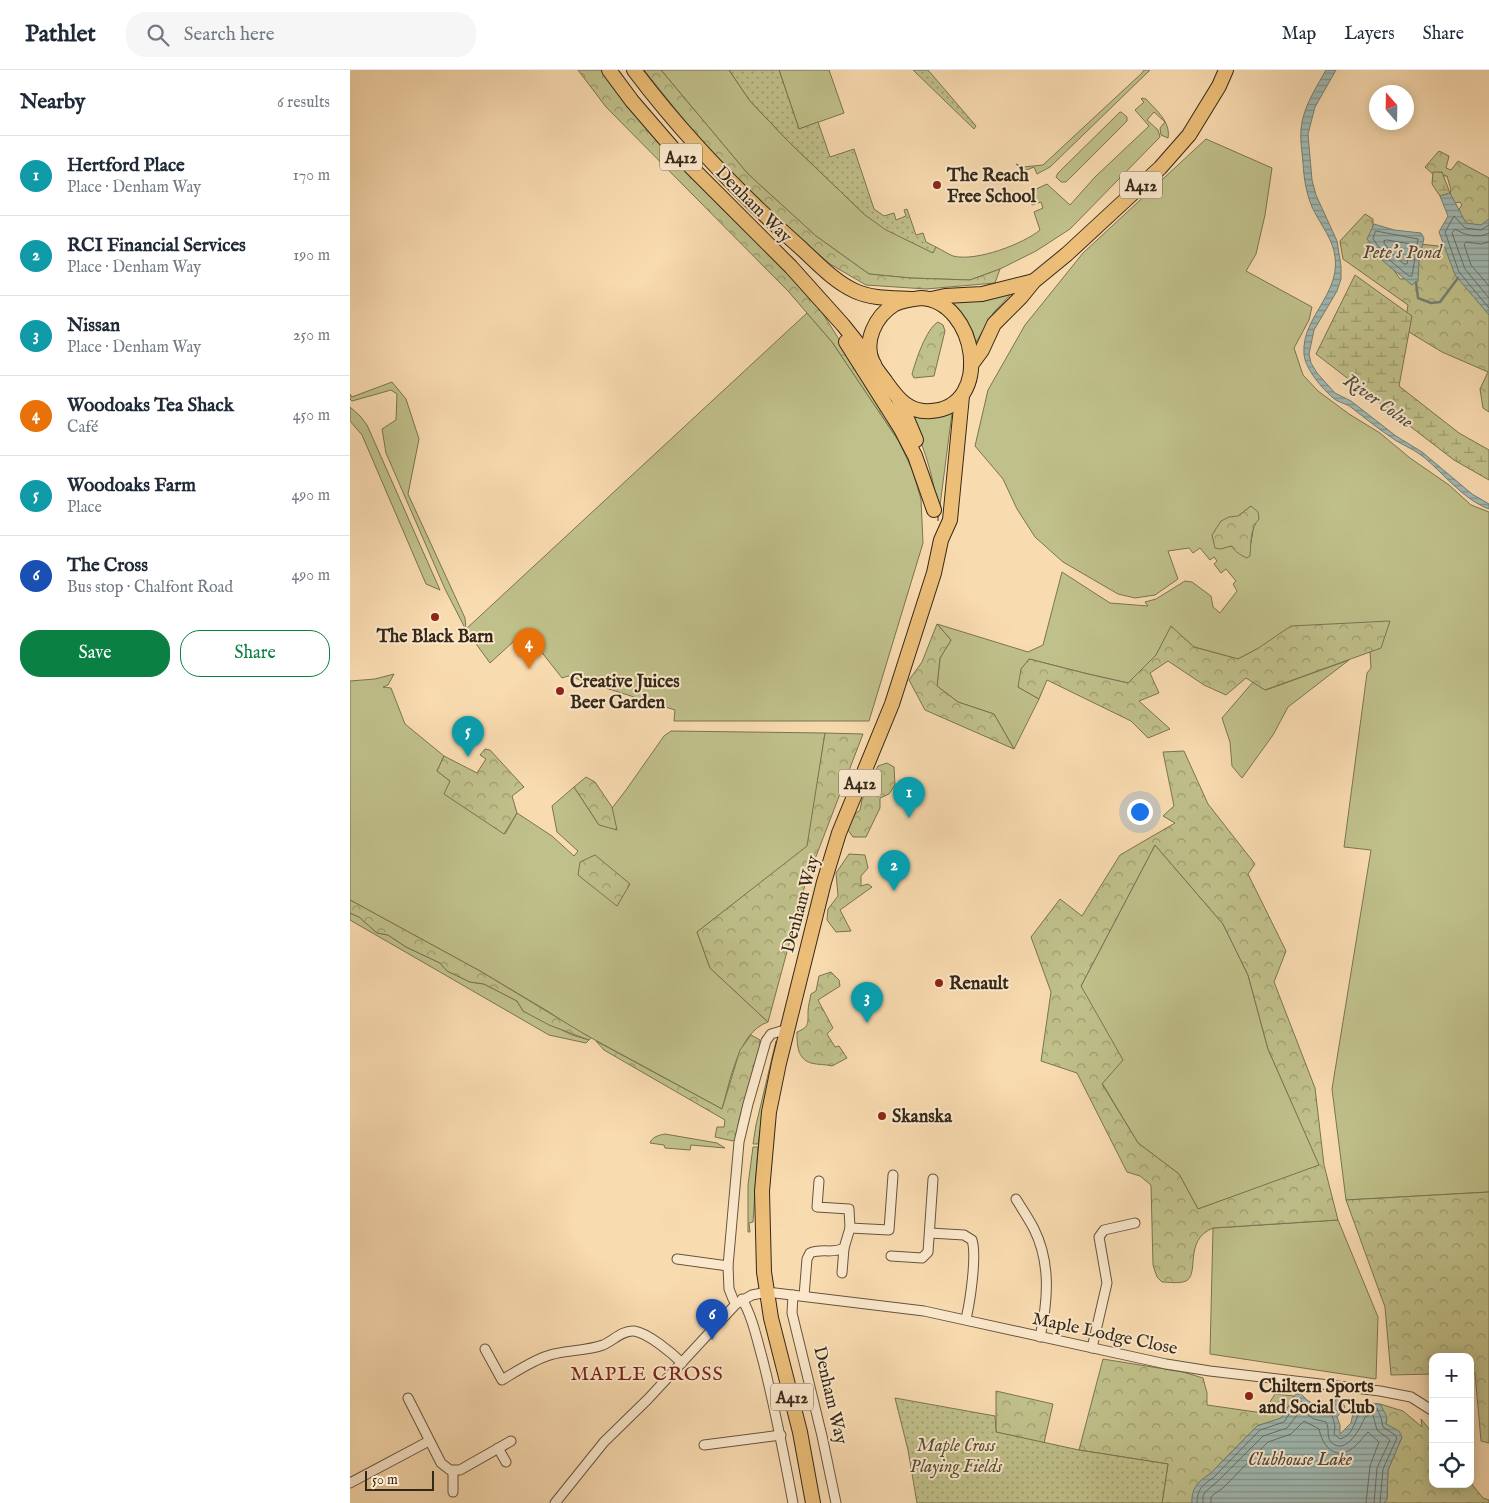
<!DOCTYPE html>
<meta charset="utf-8">
<style>
body{margin:0;font-family:"IM FELL English",serif;background:#f6f6f7;color:#1f2937}
.controls{position:absolute;right:15px;bottom:15px;display:grid;overflow:hidden;border-radius:10px;box-shadow:0 2px 12px #0003}
.controls button{width:45px;height:45px;display:grid;place-items:center;padding:0;border:0;border-bottom:1px solid #e0e1e3;background:#fff;color:#1f2937;font:25px sans-serif}
.compass{position:absolute;left:1019px;top:15px;width:45px;height:45px;border-radius:50%;background:#fff;box-shadow:0 2px 12px #0003;rotate:340deg}
.scale{position:absolute;left:15px;bottom:12px;width:69px;box-sizing:border-box;padding-left:5px;border:2px solid #342819;border-top:0;font-size:14px;line-height:18px;white-space:nowrap;color:#342819;-webkit-text-stroke:4px #fbe8cc;paint-order:stroke}
.you{position:absolute;left:789px;top:741px;width:18px;height:18px;margin:-12px;border:4px solid #fff;border-radius:50%;background:#1a73e8;box-shadow:0 0 0 8px #1a73e833}
.badge{display:grid;place-items:center;width:32px;height:32px;border-radius:50%;background:#0b8043;color:#fff;font-size:16px;font-weight:700}
.pin{position:absolute;translate:-50% -41px;filter:drop-shadow(0 1px 2px #0008)}
.pin::after{content:'';position:absolute;top:26px;width:18px;height:15px;background:inherit;clip-path:polygon(0 0,100% 0,50% 100%)}
.list{margin:0;padding:0;list-style:none}
h2{display:flex;justify-content:space-between;align-items:center;height:65px;margin:0;padding:0 20px;font-size:21px}
h2 small{font-size:16px;font-weight:400;color:#747a83}
.list li{display:grid;grid-template-columns:32px 1fr auto;gap:15px;align-items:center;box-sizing:border-box;height:80px;padding:0 20px;border-top:1px solid #e0e1e3}
.list b{display:block;font-size:19px;white-space:nowrap}
.list p{margin:0;font-size:16px;white-space:nowrap;color:#747a83}
.list em{font-size:16px;font-style:normal;color:#747a83}
.actions{display:flex;gap:10px;padding:15px 20px}
.actions a{flex:1;padding:11px 0;border:1px solid #0b8043;border-radius:20px;text-align:center;font-size:18px;color:#0b8043}
.actions .main{background:#0b8043;color:#fff}
.icon{flex:none;width:28px;height:28px;fill:none;stroke:currentColor;stroke-width:2;stroke-linecap:round;stroke-linejoin:round}
.map{position:relative;flex:none;width:1139px;height:1433px;overflow:hidden}
header{display:flex;align-items:center;gap:30px;box-sizing:border-box;height:70px;padding:0 25px;background:#fff;border-bottom:1px solid #e0e1e3}
header strong{font-size:24px}
nav{display:flex;gap:28px;margin-inline-start:auto;font-size:18px}
.search{width:350px;height:45px;background:#f6f6f7;display:flex;align-items:center;gap:12px;box-sizing:border-box;padding:0 18px;border-radius:20px;color:#747a83;font-size:19px}
main{display:flex}
aside{flex:1;background:#fff}
.map>svg:first-child{display:block}
</style>
<header>
<strong>Pathlet</strong>
<div class="search"><svg class="icon" aria-label="search" viewBox="0 0 24 24"><circle cx="10" cy="10" r="6"/><path d="M15 15l6 6"/></svg>Search here</div>
<nav><a>Map</a><a>Layers</a><a>Share</a></nav>
</header>
<main>
<aside>
<h2>Nearby<small>6 results</small></h2>
<ul class="list">
<li><span class="badge" style="background:#0f9aa8">1</span><div><b>Hertford Place</b><p>Place · Denham Way</p></div><em>170 m</em></li>
<li><span class="badge" style="background:#0f9aa8">2</span><div><b>RCI Financial Services</b><p>Place · Denham Way</p></div><em>190 m</em></li>
<li><span class="badge" style="background:#0f9aa8">3</span><div><b>Nissan</b><p>Place · Denham Way</p></div><em>250 m</em></li>
<li><span class="badge" style="background:#e8710a">4</span><div><b>Woodoaks Tea Shack</b><p>Café</p></div><em>450 m</em></li>
<li><span class="badge" style="background:#0f9aa8">5</span><div><b>Woodoaks Farm</b><p>Place</p></div><em>490 m</em></li>
<li><span class="badge" style="background:#1a4fb4">6</span><div><b>The Cross</b><p>Bus stop · Chalfont Road</p></div><em>490 m</em></li>
</ul>
<div class="actions"><a class="main">Save</a><a>Share</a></div>
</aside>
<div class="map">
<svg width="1139" height="1433" viewBox="0 0 1139 1433">
<defs>
<pattern id="forest-crowns" width="20" height="18" patternUnits="userSpaceOnUse" patternTransform="scale(1.25)"><rect width="20" height="18" fill="#c0c08a"/><path d="M2 6a3 3 0 1 1 6 0M12 15a3 3 0 1 1 6 0" fill="none" stroke="#9d9c70"/></pattern>
<pattern id="wetland-marsh" width="20" height="14" patternUnits="userSpaceOnUse" patternTransform="scale(1.25)"><rect width="20" height="14" fill="#c0c08a"/><path d="M1 5h8M5 5V1M11 12h8M15 12V8" fill="none" stroke="#9d9c70"/></pattern>
<pattern id="park-dots" width="8" height="8" patternUnits="userSpaceOnUse" patternTransform="scale(1.25)"><rect width="8" height="8" fill="#c0c08a"/><path d="M2 2h.1M6 6h.1" fill="none" stroke="#9d9c70" stroke-width="1.8" stroke-linecap="round"/></pattern>
<pattern id="water-rules" width="6" height="5" patternUnits="userSpaceOnUse" patternTransform="scale(1.25)"><rect width="6" height="5" fill="#a0b9b3"/><path d="M0 2.5h6" fill="none" stroke="#839691"/></pattern>
</defs>
<rect width="100%" height="100%" fill="#f9dbb0"/>
<filter id="stains"><feTurbulence type="fractalNoise" baseFrequency=".004" numOctaves="4"/><feColorMatrix values="0 0 0 0 .2 0 0 0 0 .09 0 0 0 0 .02 0 0 0 .5 -.17"/></filter>
<radialGradient id="worn" r=".72"><stop offset=".6" stop-color="#630" stop-opacity="0"/><stop offset="1" stop-color="#630" stop-opacity=".3"/></radialGradient>
<g fill="#c0c08a" stroke="#7a7452" fill-rule="evenodd">
<path d="M311,0H379L400,31L439,72L515,145L557,170L583,182L586,177C592,180 598,184 603,186C626,192 673,174 690,160L684,142L693,138L691,132L682,135L679,126L682,125V121L697,114L720,135L745,107L799,56L785,40L794,32L791,29L792,28L796,29C806,40 821,52 818,68L811,65L810,58L815,52L804,42L797,50L808,60L810,67L720,159L686,181L650,199L620,210L560,208L519,204L466,166L398,104Z"/>
<path d="M429,0H479L494,43L449,59Z"/>
<path d="M794,0H800L700,97L687,104L684,97L674,101L666,94L673,97L693,95L792,3Z"/>
<path d="M770,42H771L777,47V51L716,112H711L706,107L708,103Z"/>
<path d="M856,69L922,98L915,145L906,184L896,201L962,237L959,250L944,278L953,305L968,321L999,344L1030,363L1060,388L1099,415L1121,435L1139,442V1122L996,1130L982,1019L1021,780L994,777L1017,603L1021,598L1020,582L907,579L888,589L844,577L821,557L806,585L778,613L738,604L679,589L668,617L689,629L664,679L644,644L608,632L587,616L590,588L601,570L587,554L678,582L693,575L712,502L760,533L798,536L795,532L806,529L835,511L842,512L861,526L863,537L870,543L887,521L883,514L886,511L876,499L871,503L864,494L867,491L864,487L860,490L850,478L843,483L839,478L818,481L828,509L805,525L785,528L768,524L713,492L685,467L667,439L653,409L625,376L638,320L675,255L733,183ZM901,436L904,454L901,473L888,446Z"/>
<path d="M663,222L644,242L625,274L618,253L603,232L634,231Z"/>
<path d="M457,243L482,272L548,370L562,399L571,429L573,473L519,651H324L325,640L218,606L212,608L175,561L140,593L116,560L95,519L36,383L32,359L46,350L47,324L41,320L2,331L0,329V324L2,327L42,312L56,329L69,369L58,424L115,548L116,559Z"/>
<path d="M0,337L10,346L17,355L90,520L76,514L12,365L0,351Z"/>
<path d="M601,342L602,343L588,451C586,412 576,383 561,347L584,348Z"/>
<path d="M999,590L938,637L923,665L892,708L882,696L880,672L872,648L903,612L916,620Z"/>
<path d="M44,604L38,615L33,617L41,618L55,654L94,686L87,701L100,711L155,764L167,743L202,766L224,786L228,781L207,762L202,736L224,717L249,755L276,720L314,666L321,661L475,663L458,776L347,862L360,898L418,952C388,962 380,1012 372,1039L223,958L199,942L130,901L0,830V611L25,609Z"/>
<path d="M805,775L873,854L898,905L918,979L970,1096L848,1139L829,1104L788,1073L752,1013L731,916Z"/>
<path d="M0,843L9,847L27,863L38,865L56,877L90,893L97,901L120,912L134,914L167,931L173,941L222,965L239,970L236,973L199,965L0,850Z"/>
<path d="M426,971L427,974L414,1035L408,1074H403L406,1055Z"/>
<path d="M315,1064L367,1073L375,1078L341,1075L340,1080L315,1078L314,1075L300,1073C302,1067 309,1065 315,1064Z"/>
<path d="M403,1077H408L403,1152L399,1153L400,1162H398V1115Z"/>
<path d="M988,1150L1028,1247L1026,1309L860,1284L863,1158Z"/>
</g>
<g fill="url(#forest-crowns)" stroke="#7a7452" fill-rule="evenodd">
<path d="M228,0H251L281,38L372,139L439,203L468,236L551,368L548,370L482,272L438,221L256,37Z"/>
<path d="M294,0H311L398,104L466,166L519,204L560,208L620,210L650,199L645,213L576,219L516,215L480,194L428,149L354,75Z"/>
<path d="M1089,81L1099,86L1096,98L1101,100L1108,91L1139,108V161L1117,157L1105,145L1112,135L1110,132L1105,133L1099,129L1101,120L1097,106H1085L1075,97Z"/>
<path d="M1015,144L1023,149V170L1050,209L1065,208L1069,174L1098,177L1139,231V342L1133,338L1130,319L1138,302L1092,282L1054,259L1058,235L993,189L990,171Z"/>
<path d="M588,252L593,255L595,261L584,306L564,308L562,304C566,290 576,259 588,252Z"/>
<path d="M901,436L908,442L909,449C900,458 901,474 900,486L897,488C890,485 886,482 881,476L871,479L865,478L862,465L871,451L879,447L888,446Z"/>
<path d="M1040,551L1031,578L915,620L896,608L876,625L854,615L818,591L800,603L809,623L789,631L820,659L798,668L781,651L697,610L689,629L668,617L671,599L679,589L738,604L778,613L806,585L821,556L844,577L888,589L907,579L941,556Z"/>
<path d="M587,554L601,570L590,588L587,616L608,632L644,644L664,679L575,640L559,610L572,592Z"/>
<path d="M475,663L513,664L455,815L418,952L360,898L347,862L457,776Z"/>
<path d="M135,679L140,680L174,717L162,726L167,743L154,764L94,724L100,711L87,701L94,686L127,703L136,689L130,685Z"/>
<path d="M834,681L858,734L905,794L898,804L936,881L924,912L965,1018L974,1095L988,1150L863,1158C833,1170 850,1204 836,1211C829,1214 819,1212 812,1212L807,1207L803,1195L801,1115L790,1106L777,1102L727,1003L691,991L701,922L681,867L710,829L732,846L770,785L825,753L813,746L824,736L813,682ZM805,775L873,854L898,905L918,979L969,1095L848,1139L829,1104L788,1073L752,1014L773,990L731,916Z"/>
<path d="M537,693L544,697L545,715L539,724L530,728V738L516,767H503L498,760L497,754L504,745L510,740L512,730L528,696Z"/>
<path d="M236,707L245,712L262,737L267,760L249,755L224,717Z"/>
<path d="M499,784L515,785L518,798L511,806V816L518,814L522,817L490,840L501,861L486,862L477,850L478,839L488,826L486,803Z"/>
<path d="M245,785L280,814L267,836L228,805L230,792Z"/>
<path d="M0,830L130,901L241,968L239,970L199,955L173,941L167,931L134,914L120,912L97,901L90,893L56,877L38,865L27,863L9,847L0,843Z"/>
<path d="M481,902L489,910L490,916L468,930L483,958L477,964L485,977L489,976L497,988L482,996C475,994 468,995 461,993C447,989 447,974 447,962C459,957 458,954 458,942C458,936 460,930 461,924L466,921L469,906Z"/>
<path d="M401,965L410,970V976L389,1050L386,1068L383,1071L365,1067L367,1057H374L375,1050L254,980L246,971L372,1039L390,980Z"/>
<path d="M1139,1122V1373L1131,1371L1125,1303H1120V1287H1083V1304L1041,1305L1035,1237L996,1130Z"/>
<path d="M753,1289L833,1302L853,1308L857,1323V1335L913,1343L925,1324L944,1326C940,1334 937,1347 927,1350C920,1352 914,1353 907,1356L860,1404C850,1410 842,1422 842,1433H812L818,1394L729,1380Z"/>
<path d="M646,1321L703,1334L694,1373L646,1362Z"/>
<path d="M1030,1334L1053,1341L1072,1357L1071,1349L1083,1364V1414H1120V1412L1133,1428L1139,1430V1433H1034L1037,1429L1038,1400L1052,1367L1036,1354V1347Z"/>
</g>
<g fill="url(#wetland-marsh)" stroke="#7a7452">
<path d="M1083,102H1092L1100,123L1090,126L1082,114Z"/>
<path d="M1005,205L1062,246L1049,316L1109,363L1139,380V410L1104,390L966,284Z"/>
</g>
<g fill="url(#park-dots)" stroke="#7a7452">
<path d="M379,0H429L449,59L468,52L480,87L504,79L524,139L534,146L544,143L546,150L556,146L554,140L557,139L566,165L573,163L576,172L586,177L583,183L536,160L515,145L439,72L400,31Z"/>
<path d="M563,0H578L626,56L624,59Z"/>
<path d="M545,1328L645,1346L646,1362L729,1380L818,1394L812,1433H567L558,1380Z"/>
</g>
<g fill="url(#water-rules)" stroke="#757f75">
<path d="M976,0H986L965,37L958,64L962,110L966,125L987,171L991,196V209L987,221L964,260L959,284L961,293L967,303L985,323L1001,331L1046,366L1072,382L1122,424L1139,434V439C1112,429 1093,402 1071,385C1063,379 1053,375 1045,370C1030,360 1016,349 1002,338C996,333 988,333 982,327C972,318 955,299 954,284C951,246 994,223 984,181C980,165 969,152 962,137C956,122 954,109 953,93C952,81 950,70 951,59C953,37 966,18 976,0Z"/>
<path d="M1100,123L1116,153L1131,155L1139,149V245L1105,205L1089,162L1098,146L1090,126Z"/>
<path d="M1024,154L1044,160L1071,163L1074,168L1069,191L1068,211L1062,215L1033,191L1017,169Z"/>
<path d="M946,1324H951L957,1330L974,1341L982,1337L986,1329L990,1328L995,1337L987,1347L990,1355V1364L1001,1353L1003,1343L1006,1339L1021,1333L1030,1334L1037,1347L1036,1354L1049,1361L1052,1367L1038,1400L1037,1429L1034,1433H842C841,1419 848,1411 860,1404L907,1356L931,1348Z"/>
</g>
<g fill="none" stroke-linecap="round" stroke-linejoin="round">
<g stroke="#6a7066" stroke-width="1">
<path d="M1139,155L1131,160L1115,158L1104,146L1095,162L1109,202L1139,238"/>
<path d="M1026,161L1068,169L1062,206H1059L1037,188L1023,169Z"/>
<path d="M1139,163C1129,169 1114,165 1105,159L1102,163L1115,199L1139,228"/>
<path d="M1037,170L1061,174L1057,194H1054L1042,184L1034,173V171Z"/>
<path d="M1139,172L1131,174L1116,172L1114,174L1121,195L1139,216"/>
<path d="M847,1433C847,1420 852,1415 863,1408L910,1360L934,1352L949,1330C963,1341 964,1344 982,1345L985,1356L984,1364L990,1369C1003,1366 1004,1352 1010,1342L1017,1339L1027,1338L1031,1348L1033,1357L1045,1365L1047,1368L1033,1399L1030,1433"/>
<path d="M853,1433V1426L855,1422L867,1412L913,1366L937,1358L951,1340L964,1349L976,1352C980,1359 976,1366 981,1372C996,1387 1011,1357 1015,1347L1021,1344L1023,1345L1027,1360L1040,1370L1027,1398L1024,1433"/>
<path d="M861,1433V1427L864,1424L873,1418L918,1372L941,1364L954,1351L969,1359C972,1374 983,1390 1000,1380C1007,1376 1012,1368 1018,1362L1029,1372L1020,1396L1016,1433"/>
</g>
<path stroke="#757f75" stroke-width="2.5" d="M1066,212L1068,228L1081,233L1090,232L1108,208"/>
<defs>
<g id="minor">
<path d="M469,1111L467,1137L499,1139L500,1158"/>
<path d="M666,1129C672,1139 679,1149 684,1159C701,1193 698,1231 690,1267"/>
<path d="M580,1163L614,1165L622,1170C627,1186 620,1232 616,1249"/>
<path d="M541,1186L572,1188L578,1182L583,1109"/>
<path d="M327,1189L378,1196"/>
<path d="M492,1203L494,1178"/>
<path d="M443,1225L442,1243L472,1366L486,1433"/>
<path d="M454,1226L457,1189L460,1183C471,1178 483,1184 494,1178L500,1158L539,1160L543,1105"/>
<path d="M392,1229C403,1248 407,1270 413,1291C425,1338 434,1385 443,1433"/>
<path d="M386,1234L383,1229L379,1219L378,1196L389,1072L398,1034L416,971L421,964L438,959"/>
<path d="M742,1278L757,1213L749,1167L754,1160L785,1153"/>
<path d="M135,1279L152,1310C167,1301 183,1290 200,1285C217,1280 236,1281 253,1275C263,1271 272,1260 284,1261C298,1263 322,1283 332,1293"/>
<path d="M58,1328L91,1393L100,1400H110L161,1371"/>
<path d="M354,1375L431,1365"/>
<path d="M148,1378L156,1392"/>
<path d="M0,1413L79,1371"/>
<path d="M103,1422V1401"/>
<path d="M205,1433L254,1372L298,1329L386,1234L402,1225L417,1222L574,1241L816,1294L860,1301L1030,1321L1061,1327L1083,1341"/>
</g>
<g id="primary">
<path d="M259,0L282,31L326,82L441,197L493,255L524,294"/>
<path d="M284,0C333,65 391,125 452,179C468,194 485,212 505,221C522,229 543,228 561,229"/>
<path d="M571,228C627,231 644,337 581,341C559,343 548,329 536,312C532,306 526,300 523,293C513,272 525,246 545,234C553,230 563,229 571,228Z"/>
<path d="M581,229L595,226L632,224L684,211"/>
<path d="M496,272L551,359L565,386L584,440"/>
<path d="M621,295L632,280L644,254L671,227L684,211L717,184L810,98L839,65L869,16L876,0"/>
<path d="M549,330L566,370"/>
<path d="M463,1433L450,1362L421,1248L414,1202L412,1121L419,1042L429,993L474,812L489,763L542,634L584,503L591,470L600,450L612,326"/>
</g>
</defs>
<use href="#minor" stroke="#65553f" stroke-width="11"/>
<use href="#primary" stroke="#342819" stroke-width="16"/>
<use href="#minor" stroke="#fbe8cc" stroke-width="9"/>
<use href="#primary" stroke="#ecbe78" stroke-width="14"/>
</g>
<g fill="#8f2418" stroke="#fbe8cc" stroke-width="2">
<circle cx="587" cy="115" r="5"/>
<circle cx="85" cy="547" r="5"/>
<circle cx="210" cy="621" r="5"/>
<circle cx="589" cy="913" r="5"/>
<circle cx="532" cy="1046" r="5"/>
<circle cx="899" cy="1326" r="5"/>
</g>
<g text-anchor="middle" stroke-width="4" stroke-linejoin="round" paint-order="stroke">
<g fill="#fbe8cc" stroke="#70624f" stroke-width="1">
<rect x="310" y="73.5" width="42" height="27" rx="4"/>
<rect x="770" y="101.5" width="42" height="27" rx="4"/>
<rect x="489" y="699.5" width="42" height="27" rx="4"/>
<rect x="421" y="1313.5" width="42" height="27" rx="4"/>
</g>
<g font-size="16" font-weight="bold" fill="#342819">
<text x="331" y="93">A412</text>
<text x="791" y="121">A412</text>
<text x="510" y="719">A412</text>
<text x="442" y="1333">A412</text>
</g>
<g font-size="18" font-weight="bold" fill="#342819" stroke="#fbe8cc" text-anchor="start">
<text x="597" y="111">The Reach<tspan x="597" dy="21">Free School</tspan></text>
<text x="85" y="572" text-anchor="middle">The Black Barn</text>
<text x="220" y="617">Creative Juices<tspan x="220" dy="21">Beer Garden</tspan></text>
<text x="599" y="919">Renault</text>
<text x="542" y="1052">Skanska</text>
<text x="909" y="1322">Chiltern Sports<tspan x="909" dy="21">and Social Club</tspan></text>
</g>
<g font-size="18" fill="#342819" stroke="#fbe8cc">
<text transform="translate(404 134) rotate(45)" y="6">Denham Way</text>
<text transform="translate(450 834) rotate(-75)" y="6">Denham Way</text>
<text transform="translate(755 1263) rotate(12)" y="6">Maple Lodge Close</text>
<text transform="translate(481 1325) rotate(77)" y="6">Denham Way</text>
</g>
<g font-size="18" font-style="italic" fill="#574e35" stroke="#fbe8cc">
<text x="606" y="1381">Maple Cross<tspan x="606" dy="21">Playing Fields</tspan></text>
</g>
<g font-size="19" font-style="italic" fill="#4f4c40" stroke="#fbe8cc">
<text x="1052" y="188">Pete's Pond</text>
<text transform="translate(1029 330) rotate(35)" y="7">River Colne</text>
<text x="950" y="1395">Clubhouse Lake</text>
</g>
<g font-size="20" letter-spacing="1" fill="#7a1f14" stroke="#fbe8cc">
<text x="297" y="1310">MAPLE CROSS</text>
</g>
</g>
<rect width="100%" height="100%" filter="url(#stains)"/>
<rect width="100%" height="100%" fill="url(#worn)"/>
</svg>
<div class="controls">
<button>+</button>
<button>−</button>
<button><svg class="icon" aria-label="locate" viewBox="0 0 24 24"><circle cx="12" cy="12" r="6"/><path d="M12 2v4M12 18v4M2 12h4M18 12h4"/></svg></button>
</div>
<svg class="compass" viewBox="-18 -18 36 36"><path d="M0-13l5 13h-10z" fill="#e53935"/><path d="M0 13l5-13h-10z" fill="#747a83"/></svg>
<div class="scale">50 m</div>
<div class="you"></div>
<div class="pin badge" style="left:559px;top:748px;background:#0f9aa8">1</div>
<div class="pin badge" style="left:544px;top:821px;background:#0f9aa8">2</div>
<div class="pin badge" style="left:517px;top:953px;background:#0f9aa8">3</div>
<div class="pin badge" style="left:179px;top:599px;background:#e8710a">4</div>
<div class="pin badge" style="left:118px;top:687px;background:#0f9aa8">5</div>
<div class="pin badge" style="left:362px;top:1270px;background:#1a4fb4">6</div>
</div>
</main>
